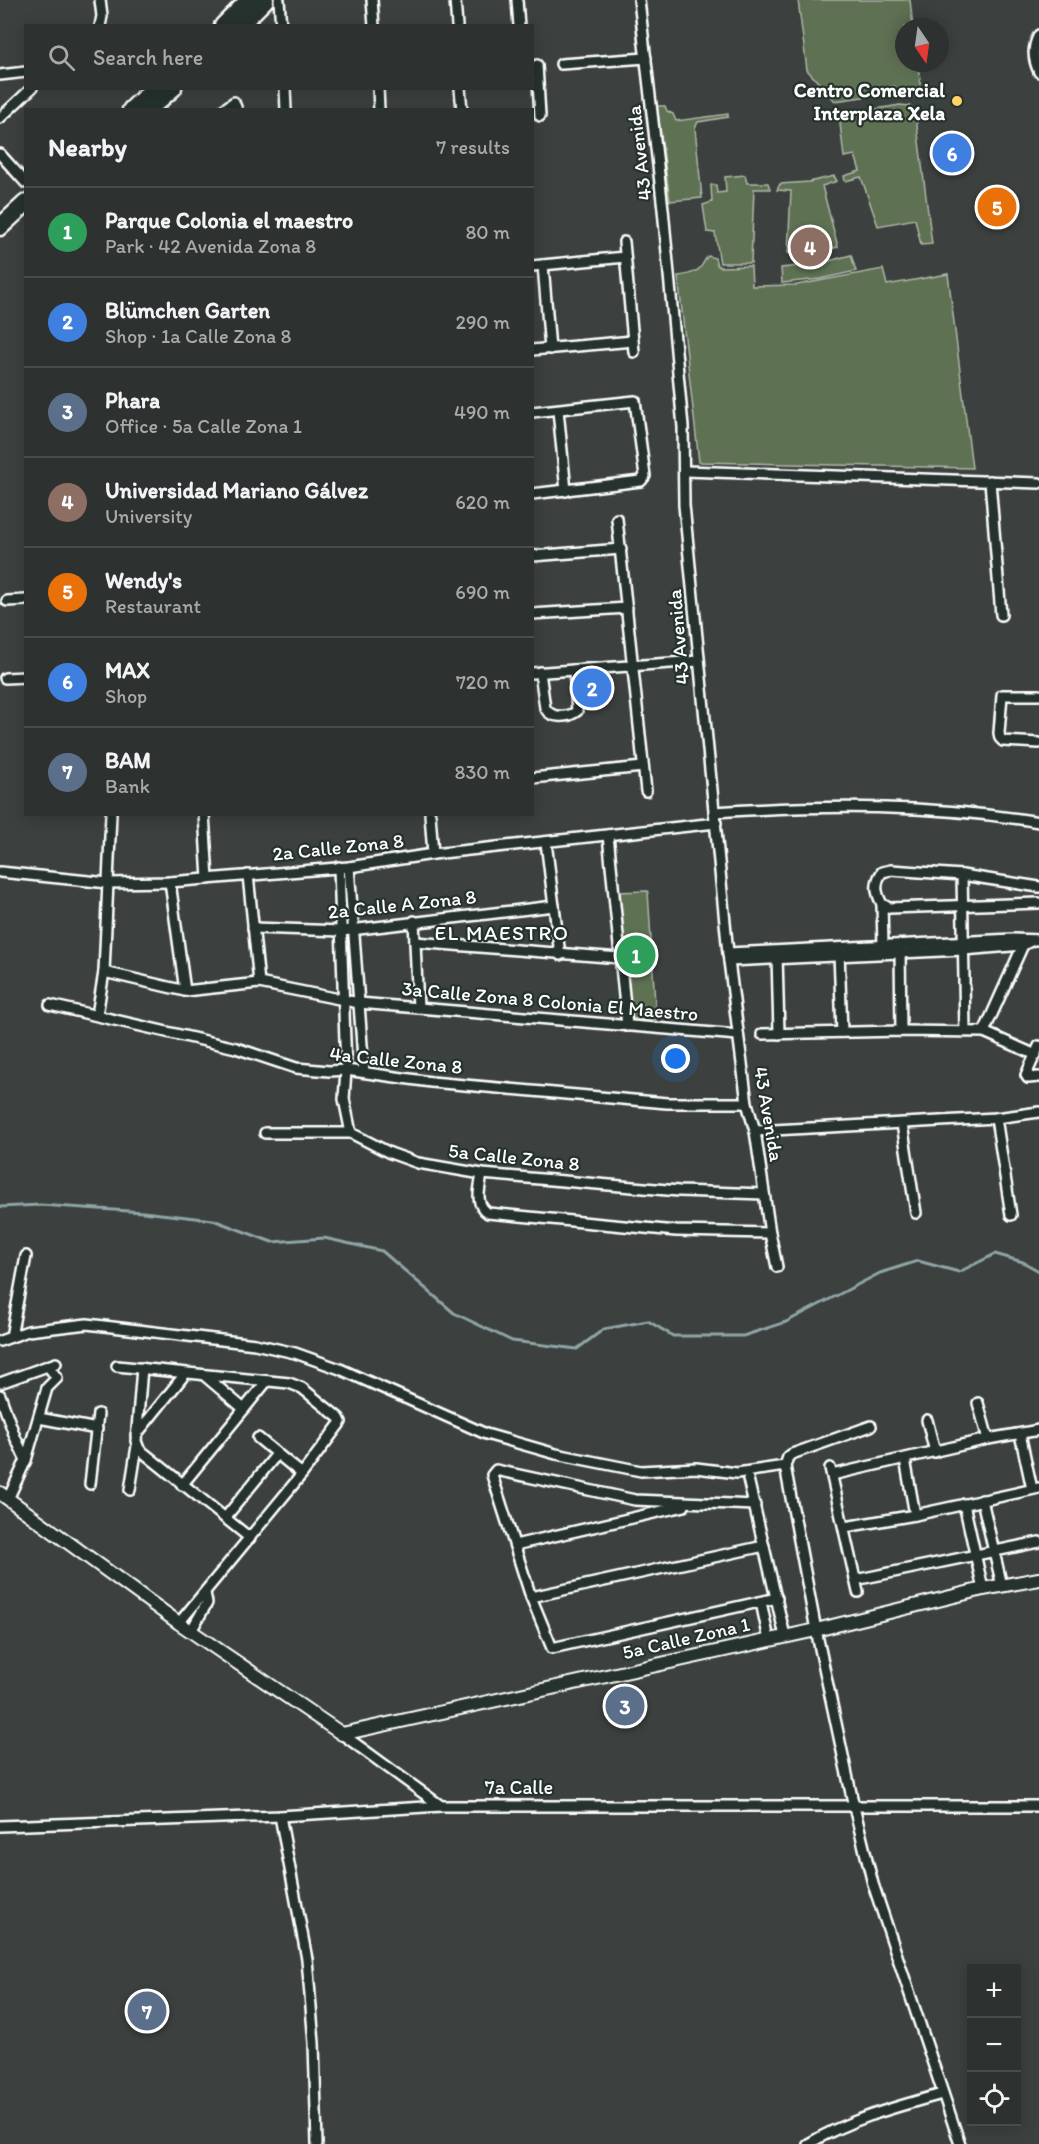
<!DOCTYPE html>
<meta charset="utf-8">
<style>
body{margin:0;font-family:Itim,sans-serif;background:#393d3b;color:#f1f3f6}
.controls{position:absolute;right:18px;bottom:18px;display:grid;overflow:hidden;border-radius:0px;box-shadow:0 3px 15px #0003}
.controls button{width:54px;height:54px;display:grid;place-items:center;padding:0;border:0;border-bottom:2px solid #484c4b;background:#2d312f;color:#f1f3f6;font:30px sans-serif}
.compass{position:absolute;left:895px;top:18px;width:54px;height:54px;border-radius:50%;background:#2d312f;box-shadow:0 3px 15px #0003;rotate:167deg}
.you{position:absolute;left:676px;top:1059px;width:21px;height:21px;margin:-15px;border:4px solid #fff;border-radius:50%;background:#1a73e8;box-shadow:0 0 0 9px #1a73e833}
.badge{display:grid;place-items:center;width:39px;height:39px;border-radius:50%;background:#90b9f0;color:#fff;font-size:20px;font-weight:700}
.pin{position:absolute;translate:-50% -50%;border:3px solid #fff;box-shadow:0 2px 6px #0006}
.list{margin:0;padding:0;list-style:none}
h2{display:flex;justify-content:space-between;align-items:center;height:78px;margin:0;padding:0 24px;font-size:26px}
h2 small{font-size:20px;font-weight:400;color:#a7a9aa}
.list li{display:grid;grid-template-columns:39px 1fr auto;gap:18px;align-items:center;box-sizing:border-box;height:90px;padding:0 24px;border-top:2px solid #484c4b}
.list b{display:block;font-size:22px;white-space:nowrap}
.list p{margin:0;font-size:20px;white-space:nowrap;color:#a7a9aa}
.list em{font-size:20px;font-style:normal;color:#a7a9aa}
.icon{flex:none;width:33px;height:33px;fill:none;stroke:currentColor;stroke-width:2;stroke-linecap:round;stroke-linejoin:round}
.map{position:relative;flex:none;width:1039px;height:2144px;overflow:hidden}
.search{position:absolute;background:#2d312f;box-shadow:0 3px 15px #0003;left:24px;top:24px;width:510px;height:66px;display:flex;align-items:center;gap:15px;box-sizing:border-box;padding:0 21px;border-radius:0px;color:#a7a9aa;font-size:22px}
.panel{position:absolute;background:#2d312f;box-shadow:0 3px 15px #0003;left:24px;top:108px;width:510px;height:708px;border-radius:0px}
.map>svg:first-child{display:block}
</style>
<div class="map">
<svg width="1039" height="2144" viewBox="0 0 1039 2144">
<rect width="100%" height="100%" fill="#3c413f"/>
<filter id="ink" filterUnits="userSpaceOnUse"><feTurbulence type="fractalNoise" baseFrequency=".0167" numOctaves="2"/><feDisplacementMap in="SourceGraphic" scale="12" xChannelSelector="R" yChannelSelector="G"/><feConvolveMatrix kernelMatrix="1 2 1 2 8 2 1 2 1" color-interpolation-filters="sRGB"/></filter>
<g filter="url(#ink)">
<g fill="#5f7153" stroke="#afb8a9" stroke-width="1.5">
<path d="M798,0H910L913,27H904V63H918L922,98L896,93L894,86L883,89V94L835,101L807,70Z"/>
<path d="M900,105L910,106L915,110L932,244L921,245L915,219L878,226L861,177L845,181L844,176L860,171L855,155L844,157L839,115Z"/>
<path d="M657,106H665L667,111L673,114L676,121L728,114V117L698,122L695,128L702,198L670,201Z"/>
<path d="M745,175L747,183H768L770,189H754L751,263H720L715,233L707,232L703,205L712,202L711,185H716L717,193L726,192L725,177Z"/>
<path d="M834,176L837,181L822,186L838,247L809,255L788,253L791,191L777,190L780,184L809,182Z"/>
<path d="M851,255L856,271L820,279L782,283L781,268L818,264Z"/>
<path d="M708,256L715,258L717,265L720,267L751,266L752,286L797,285L883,269L887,285L948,274L972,468L699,462L678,276C687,275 698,273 702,265C704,262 705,259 708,256Z"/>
<path d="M648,891L656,1020L626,1018L614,892Z"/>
</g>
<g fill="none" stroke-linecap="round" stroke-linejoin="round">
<path stroke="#8fa5a6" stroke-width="3" d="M0,1207L40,1205L143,1212L213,1220L272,1242L324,1238L382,1251L454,1313L512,1341L577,1349L604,1329L648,1321L673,1336H743L786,1322L880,1273L918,1261L959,1272L995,1254L1023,1262L1039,1271"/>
<defs>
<g id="street">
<path d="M279,0L281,26"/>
<path d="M372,0L374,26"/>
<path d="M455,0L457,26"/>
<path d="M517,0L519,26"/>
<path d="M639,0L663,209L683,427L684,505L728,953L747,1103L755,1131L770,1233L777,1267"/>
<path d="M100,26L102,16L100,0"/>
<path d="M1039,35C1032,48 1033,59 1039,72"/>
<path d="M561,64L646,58"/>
<path d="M537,65L540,116"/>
<path d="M0,75L26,72"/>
<path d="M285,88L286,110"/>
<path d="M378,88L379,110"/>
<path d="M460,88L462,110"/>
<path d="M223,110L234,102L237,110"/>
<path d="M0,118L32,88"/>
<path d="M0,154L26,183"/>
<path d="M624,242L634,352"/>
<path d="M543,265L550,349"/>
<path d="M532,266L625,257"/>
<path d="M532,350L633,341"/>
<path d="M558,410L566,491"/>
<path d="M532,412L635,401L645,476L641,481L532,494"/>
<path d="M685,471L1039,483"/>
<path d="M990,481L1001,615"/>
<path d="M617,519L646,791"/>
<path d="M532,556L621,549"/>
<path d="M7,601L26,600"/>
<path d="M532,614L627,608"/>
<path d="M540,672L545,708C551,719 568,718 577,711L574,670"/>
<path d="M532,673L698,661"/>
<path d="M5,678L26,677"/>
<path d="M1039,695H1002L999,733L1000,738L1003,741L1039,743"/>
<path d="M532,778L643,767"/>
<path d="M714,812C824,805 930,804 1039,822"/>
<path d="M204,814L208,879"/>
<path d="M430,814L433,854"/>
<path d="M608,835L627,1026"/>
<path d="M546,842L560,955"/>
<path d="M339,867L346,1070L344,1099L351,1133"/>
<path d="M349,867L364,1072"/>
<path d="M0,872L108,883L170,882L349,867L433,854L716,823"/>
<path d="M248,875L259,983"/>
<path d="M962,875L965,1031"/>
<path d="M170,882L185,991"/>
<path d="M1039,887L962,875L891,870L882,872C874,884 876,893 882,904L889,908L1039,903"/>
<path d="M882,904L883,946"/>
<path d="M414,921L418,1008"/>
<path d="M253,928L342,931L554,906"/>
<path d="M415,942L620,958"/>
<path d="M900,950L901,1031"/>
<path d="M728,953L1013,939L1039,940"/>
<path d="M839,953L842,1032"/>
<path d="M777,955L779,1034"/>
<path d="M729,961L963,950L1023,945L1033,940"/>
<path d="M104,972L185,991L259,983L359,1003L738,1035"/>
<path d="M50,1005L236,1048L296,1068L329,1071L346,1070L431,1082L667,1103H747"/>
<path d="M97,1015L104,972L111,814"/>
<path d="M984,1032L1023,945"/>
<path d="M762,1034L901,1031L984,1032L1036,1055"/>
<path d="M1039,1046L1026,1075L1028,1078L1039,1077"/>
<path d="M996,1118L1011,1215"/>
<path d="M902,1124L916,1213"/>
<path d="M755,1131L996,1118L1039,1112"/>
<path d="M265,1133H351L390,1153L418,1163L482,1174L679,1191L764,1194"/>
<path d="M482,1174C480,1188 474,1204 488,1213L676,1231L770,1233"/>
<path d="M11,1337L26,1256"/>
<path d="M0,1341L28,1331L87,1324L255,1344L295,1353L340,1369L486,1434L556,1454L641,1471L696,1468L737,1473L785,1466L788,1457L792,1454L871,1426"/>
<path d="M117,1366L289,1383L302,1388L339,1418L341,1422L302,1474L179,1623"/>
<path d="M142,1368L136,1441L139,1449L250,1538"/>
<path d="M205,1376L244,1409"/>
<path d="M0,1383L56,1363"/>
<path d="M0,1395L15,1437L26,1460"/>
<path d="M978,1403L988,1439"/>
<path d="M39,1418L97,1429"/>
<path d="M927,1420L935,1452"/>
<path d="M1020,1434L1032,1489"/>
<path d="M136,1435L185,1374"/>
<path d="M258,1438L302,1474"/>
<path d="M905,1459L915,1515"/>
<path d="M785,1466L816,1630L854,1807L873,1884L960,2144"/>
<path d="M830,1468L858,1592"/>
<path d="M832,1475L988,1439L1039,1430"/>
<path d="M748,1479L785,1636"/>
<path d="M90,1484L98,1414"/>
<path d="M182,1485L267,1381"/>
<path d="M130,1490L137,1446"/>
<path d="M8,1499L26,1460L47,1388L57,1378L48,1366"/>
<path d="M982,1500L1002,1586"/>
<path d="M964,1504L983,1589"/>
<path d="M755,1505L635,1500L496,1470L492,1475L531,1597L552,1648L777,1598"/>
<path d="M225,1518L277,1454"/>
<path d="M845,1527L915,1515L1039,1488"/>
<path d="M515,1545L684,1506"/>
<path d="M855,1580L1039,1542"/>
<path d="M531,1597L764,1546"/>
<path d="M761,1602L769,1640"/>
<path d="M191,1631L207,1603L205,1593"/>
<path d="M342,1734L441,1806"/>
<path d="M280,1816L307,1959L314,2043L317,2144"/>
<path d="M0,1826L280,1816L441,1806H1039"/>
<path d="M808,2144C850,2119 895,2107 942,2094"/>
</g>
<path id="secondary" d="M0,1493L179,1623L342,1734L816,1630L983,1589L1039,1579"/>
<g id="highway">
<path d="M223,26L249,0"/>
<path d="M239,26L265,0"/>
<path d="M131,110L154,88"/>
<path d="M148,110L173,88"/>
<path d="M0,227L26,203"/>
</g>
</defs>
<use href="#street" stroke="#fff" stroke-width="14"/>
<use href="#secondary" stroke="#fff" stroke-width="16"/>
<use href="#highway" stroke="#fff" stroke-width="21"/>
<use href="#street" stroke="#26332d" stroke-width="9"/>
<use href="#secondary" stroke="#26332d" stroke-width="12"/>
<use href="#highway" stroke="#26332d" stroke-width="16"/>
</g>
</g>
<circle fill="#ffd166" stroke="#26332d" stroke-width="2" cx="957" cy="101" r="6"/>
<g text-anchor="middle" stroke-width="4.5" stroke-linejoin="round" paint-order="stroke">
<g font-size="20" font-weight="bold" fill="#fff" stroke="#26332d" text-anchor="end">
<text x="945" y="97">Centro Comercial<tspan x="945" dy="23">Interplaza Xela</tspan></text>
</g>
<g font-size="20" fill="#fff" stroke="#26332d">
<text transform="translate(639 153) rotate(-97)" y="7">43 Avenida</text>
<text transform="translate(678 637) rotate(-95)" y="7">43 Avenida</text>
<text transform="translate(338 847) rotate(-6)" y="7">2a Calle Zona 8</text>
<text transform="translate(402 904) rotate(-6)" y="7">2a Calle A Zona 8</text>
<text transform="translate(550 1001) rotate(5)" y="7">3a Calle Zona 8 Colonia El Maestro</text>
<text transform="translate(396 1060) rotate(6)" y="7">4a Calle Zona 8</text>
<text transform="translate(769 1114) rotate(80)" y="7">43 Avenida</text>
<text transform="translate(514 1157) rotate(6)" y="7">5a Calle Zona 8</text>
<text transform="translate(686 1638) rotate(-13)" y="7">5a Calle Zona 1</text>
<text x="519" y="1794">7a Calle</text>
</g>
<g font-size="21" letter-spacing="1.5" fill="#fff" stroke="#26332d">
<text x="502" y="940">EL MAESTRO</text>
</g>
</g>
</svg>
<div class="controls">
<button>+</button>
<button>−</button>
<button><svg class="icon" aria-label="locate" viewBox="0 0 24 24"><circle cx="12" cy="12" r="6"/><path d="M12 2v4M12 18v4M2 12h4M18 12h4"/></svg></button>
</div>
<svg class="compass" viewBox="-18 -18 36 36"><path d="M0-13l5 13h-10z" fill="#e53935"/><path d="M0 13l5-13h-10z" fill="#a7a9aa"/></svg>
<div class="you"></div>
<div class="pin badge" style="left:636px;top:955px;background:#2e9e5b">1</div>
<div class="pin badge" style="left:592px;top:688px;background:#3f7fe0">2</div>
<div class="pin badge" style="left:625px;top:1706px;background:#5c6f8a">3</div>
<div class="pin badge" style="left:810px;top:247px;background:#8d6e63">4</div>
<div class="pin badge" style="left:997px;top:207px;background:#e8710a">5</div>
<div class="pin badge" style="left:952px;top:153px;background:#3f7fe0">6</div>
<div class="pin badge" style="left:147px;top:2011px;background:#5c6f8a">7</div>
<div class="search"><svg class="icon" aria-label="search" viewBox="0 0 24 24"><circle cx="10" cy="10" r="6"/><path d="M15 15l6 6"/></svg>Search here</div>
<section class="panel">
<h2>Nearby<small>7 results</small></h2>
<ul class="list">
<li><span class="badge" style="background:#2e9e5b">1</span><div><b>Parque Colonia el maestro</b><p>Park · 42 Avenida Zona 8</p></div><em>80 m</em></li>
<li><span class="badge" style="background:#3f7fe0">2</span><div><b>Blümchen Garten</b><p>Shop · 1a Calle Zona 8</p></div><em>290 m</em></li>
<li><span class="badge" style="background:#5c6f8a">3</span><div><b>Phara</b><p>Office · 5a Calle Zona 1</p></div><em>490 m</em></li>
<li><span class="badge" style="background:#8d6e63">4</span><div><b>Universidad Mariano Gálvez</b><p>University</p></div><em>620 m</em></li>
<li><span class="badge" style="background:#e8710a">5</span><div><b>Wendy's</b><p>Restaurant</p></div><em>690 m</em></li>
<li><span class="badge" style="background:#3f7fe0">6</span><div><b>MAX</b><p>Shop</p></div><em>720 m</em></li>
<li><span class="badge" style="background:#5c6f8a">7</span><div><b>BAM</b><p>Bank</p></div><em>830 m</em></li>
</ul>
</section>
</div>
